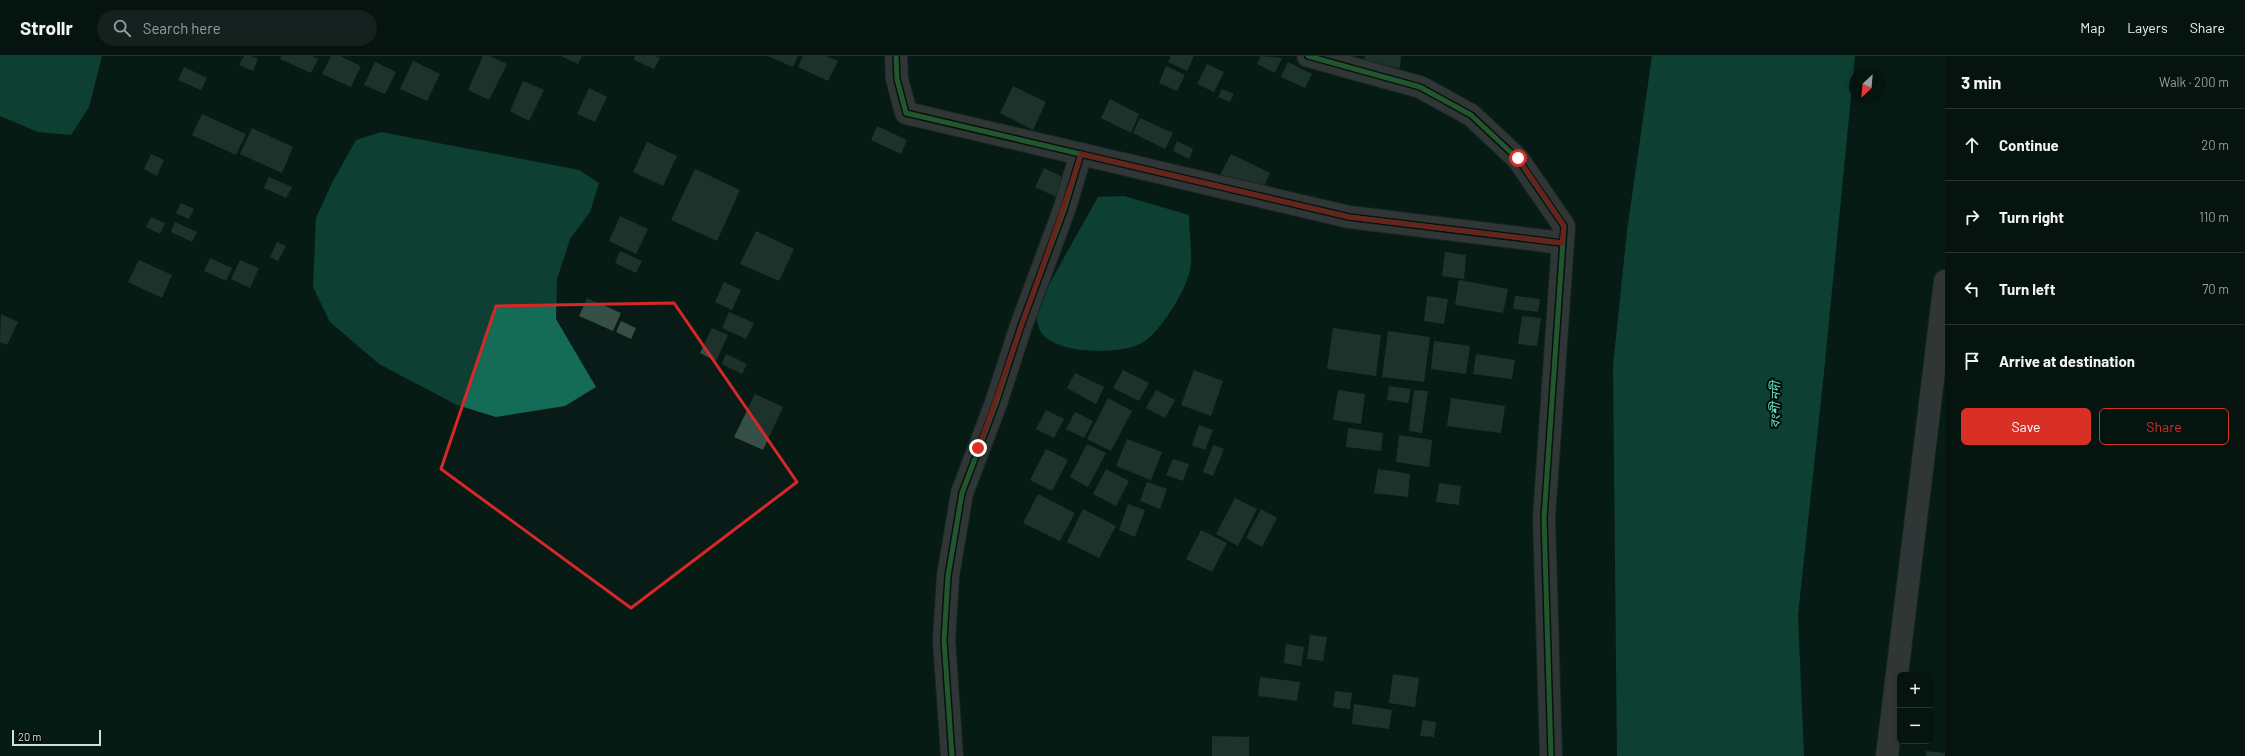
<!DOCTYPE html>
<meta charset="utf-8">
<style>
body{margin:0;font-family:Barlow,"Noto Sans Bengali",sans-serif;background:#14211e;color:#f1f3f6}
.controls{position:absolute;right:12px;bottom:12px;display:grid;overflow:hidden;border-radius:6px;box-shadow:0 2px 6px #0003}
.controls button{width:36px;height:36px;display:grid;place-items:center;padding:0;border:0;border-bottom:1px solid #273330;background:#061410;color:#f1f3f6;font:20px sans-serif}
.compass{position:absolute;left:1849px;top:12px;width:36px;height:36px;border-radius:50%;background:#061410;box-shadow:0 2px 6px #0003;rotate:206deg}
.scale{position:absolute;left:12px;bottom:10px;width:89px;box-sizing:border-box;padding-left:4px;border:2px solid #cde0d9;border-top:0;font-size:11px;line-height:14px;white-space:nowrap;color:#cde0d9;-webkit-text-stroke:3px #000906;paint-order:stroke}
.stop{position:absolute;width:12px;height:12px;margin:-9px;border:3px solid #d93025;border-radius:50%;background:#fff}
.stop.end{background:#d93025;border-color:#fff;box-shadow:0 1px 4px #0008}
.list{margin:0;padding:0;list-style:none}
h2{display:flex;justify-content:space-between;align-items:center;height:52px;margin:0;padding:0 16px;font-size:17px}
h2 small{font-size:13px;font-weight:400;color:#989e9f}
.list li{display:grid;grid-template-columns:26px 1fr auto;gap:12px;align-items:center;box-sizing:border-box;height:72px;padding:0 16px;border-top:1px solid #273330}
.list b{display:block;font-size:15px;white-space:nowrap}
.list em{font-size:13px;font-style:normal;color:#989e9f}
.actions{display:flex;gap:8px;padding:12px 16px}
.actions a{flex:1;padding:9px 0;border:1px solid #d93025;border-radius:6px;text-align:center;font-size:14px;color:#d93025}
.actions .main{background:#d93025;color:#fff}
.icon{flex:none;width:22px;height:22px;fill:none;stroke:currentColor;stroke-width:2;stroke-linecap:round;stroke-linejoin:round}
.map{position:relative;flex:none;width:1945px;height:700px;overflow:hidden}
header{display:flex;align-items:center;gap:24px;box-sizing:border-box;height:56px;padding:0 20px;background:#061410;border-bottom:1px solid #273330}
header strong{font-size:19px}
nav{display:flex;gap:22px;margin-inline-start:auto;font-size:14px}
.search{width:280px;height:36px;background:#14211e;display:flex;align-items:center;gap:10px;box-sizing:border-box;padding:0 14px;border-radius:22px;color:#989e9f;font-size:15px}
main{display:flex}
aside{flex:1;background:#061410}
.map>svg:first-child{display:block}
</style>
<header>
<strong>Strollr</strong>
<div class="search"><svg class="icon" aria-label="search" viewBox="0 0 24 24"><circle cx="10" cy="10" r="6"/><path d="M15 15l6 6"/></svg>Search here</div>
<nav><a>Map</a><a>Layers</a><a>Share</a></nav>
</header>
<main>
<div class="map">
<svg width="1945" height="700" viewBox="0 0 1945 700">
<rect width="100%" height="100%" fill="#081b16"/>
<g fill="#146c57">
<path d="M0,0H102L89,51L71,79L38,76L0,60Z"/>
<path d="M1652,0H1855L1824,316L1798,559L1804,700H1617L1613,310L1627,175Z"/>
<path d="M381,76L579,114L599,127L590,156L570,183L557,223L556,263L596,331L565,350L496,361L457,349L379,308L330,266L313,231L316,162L332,127L356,84Z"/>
<path d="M1124,140L1189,159C1189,175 1193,199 1190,214C1187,233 1159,278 1142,287C1120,299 1060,298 1043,279C1036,270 1036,260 1037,250L1098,141Z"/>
</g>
<g fill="#354e46">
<path d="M244,0H251L258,3L253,15L239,9Z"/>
<path d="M281,0H312L318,3L311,17L280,3Z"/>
<path d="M331,0H340L361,10L351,31L322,18Z"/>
<path d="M483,0H490L507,8L489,44L468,34Z"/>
<path d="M561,0H582L578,8Z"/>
<path d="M635,0H655L660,2L654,13L634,4Z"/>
<path d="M768,0H798L793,11Z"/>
<path d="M803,0H826L838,5L828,25L798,11Z"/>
<path d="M1171,0H1194L1187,15L1168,6Z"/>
<path d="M1261,0L1282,2L1275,17L1257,8Z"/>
<path d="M1365,0H1401L1400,12L1364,7Z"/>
<path d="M413,5L440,18L427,45L400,33Z"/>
<path d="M375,6L396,16L385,38L364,29Z"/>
<path d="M1288,6L1312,18L1305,32L1281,21Z"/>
<path d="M1207,8L1224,16L1214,36L1197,28Z"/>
<path d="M1166,10L1185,19L1177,35L1159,27Z"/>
<path d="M184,11L207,22L201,34L178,24Z"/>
<path d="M523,25L544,34L529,65L510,55Z"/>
<path d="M1013,30L1046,46L1033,74L1000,57Z"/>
<path d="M589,32L607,41L595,66L577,58Z"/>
<path d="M1222,33L1234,38L1230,46L1218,41Z"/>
<path d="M1110,43L1139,58L1131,77L1101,62Z"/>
<path d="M202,58L246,78L236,99L192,79Z"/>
<path d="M1140,62L1173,77L1165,93L1133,77Z"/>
<path d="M877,70L907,84L901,98L871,84Z"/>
<path d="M252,72L293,91L282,117L240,98Z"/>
<path d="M1177,85L1193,93L1189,103L1173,95Z"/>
<path d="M647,86L677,100L663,130L633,116Z"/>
<path d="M151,98L164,104L157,120L144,113Z"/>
<path d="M1231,98L1270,117L1258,143L1218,123Z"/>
<path d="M1044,112L1065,122L1056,141L1035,131Z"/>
<path d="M695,113L740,134L717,185L671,164Z"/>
<path d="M269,121L292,131L286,142L264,132Z"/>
<path d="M181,147L194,153L189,163L176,157Z"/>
<path d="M620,160L648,173L636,198L609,185Z"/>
<path d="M151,161L165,167L160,178L146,171Z"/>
<path d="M175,166L197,176L192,186L171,176Z"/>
<path d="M756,175L794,193L779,225L740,208Z"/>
<path d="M277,186L286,190L278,205L270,201Z"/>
<path d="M620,195L642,205L636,217L615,207Z"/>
<path d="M1445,196L1466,199L1464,223L1442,220Z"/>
<path d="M210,202L232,212L226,225L204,215Z"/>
<path d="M139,204L172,219L162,242L128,226Z"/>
<path d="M240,204L259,212L250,232L231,223Z"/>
<path d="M1459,224L1508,233L1503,257L1455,249Z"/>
<path d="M724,226L741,234L732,254L715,246Z"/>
<path d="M1427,240L1448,243L1444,268L1424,265Z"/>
<path d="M1515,240L1540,243L1538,256L1513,253Z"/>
<path d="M587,242L621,257L613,275L579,260Z"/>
<path d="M729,256L754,267L746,283L722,272Z"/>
<path d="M1,258L18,266L7,289L0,286Z"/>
<path d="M1522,260L1541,262L1537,290L1518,288Z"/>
<path d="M621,265L636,272L631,283L616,276Z"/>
<path d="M712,272L728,279L716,305L700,297Z"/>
<path d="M1333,272L1381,279L1376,320L1327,313Z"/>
<path d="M1388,275L1430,281L1424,326L1382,321Z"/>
<path d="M1434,285L1470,290L1466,318L1431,313Z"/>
<path d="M726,298L747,308L742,318L722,308Z"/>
<path d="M1476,298L1515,304L1512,323L1473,318Z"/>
<path d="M1123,314L1149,327L1139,345L1113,332Z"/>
<path d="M1194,314L1223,325L1211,360L1181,349Z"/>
<path d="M1075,317L1104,331L1096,348L1067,332Z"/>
<path d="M1389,330L1411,333L1408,347L1387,344Z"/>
<path d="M1156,334L1175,344L1165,362L1146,352Z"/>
<path d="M1338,334L1365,338L1361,368L1333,364Z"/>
<path d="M1414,334L1428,335L1422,377L1409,375Z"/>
<path d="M755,338L783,351L763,394L734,381Z"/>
<path d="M1108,342L1132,355L1111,395L1087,383Z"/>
<path d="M1451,342L1505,350L1501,377L1447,370Z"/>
<path d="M1046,354L1064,363L1054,382L1036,373Z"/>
<path d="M1075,356L1093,365L1084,382L1066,373Z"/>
<path d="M1199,369L1213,374L1205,394L1192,389Z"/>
<path d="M1348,372L1383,377L1381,395L1346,391Z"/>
<path d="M1399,379L1432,384L1429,411L1396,406Z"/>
<path d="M1127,383L1162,396L1151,424L1116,410Z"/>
<path d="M1087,388L1106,397L1088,431L1070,421Z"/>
<path d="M1213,389L1224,393L1213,420L1203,416Z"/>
<path d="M1046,393L1068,404L1052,435L1030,424Z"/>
<path d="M1173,403L1189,408L1183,425L1166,419Z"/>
<path d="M1106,413L1129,425L1116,450L1093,438Z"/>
<path d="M1378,413L1410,418L1408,441L1374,437Z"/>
<path d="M1147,426L1167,433L1160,453L1140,445Z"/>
<path d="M1439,427L1461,430L1459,449L1436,446Z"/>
<path d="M1038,438L1075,457L1060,485L1023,467Z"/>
<path d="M1235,442L1257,453L1238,490L1216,478Z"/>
<path d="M1128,448L1145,454L1135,481L1119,474Z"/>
<path d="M1083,453L1116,470L1099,502L1067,486Z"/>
<path d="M1261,453L1277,462L1262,491L1246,482Z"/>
<path d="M1201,474L1227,487L1212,516L1186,503Z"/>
<path d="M1310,579L1327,581L1323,605L1307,603Z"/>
<path d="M1286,588L1304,591L1301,610L1284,607Z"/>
<path d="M1393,618L1419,622L1415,651L1389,647Z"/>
<path d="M1260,621L1300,626L1297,645L1258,640Z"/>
<path d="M1335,635L1352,637L1350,653L1333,651Z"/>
<path d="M1354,648L1392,654L1389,673L1352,668Z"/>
<path d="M1423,664L1436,666L1434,681L1420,680Z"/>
<path d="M1212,680L1249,681V700H1212Z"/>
<path d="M1926,695L1945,697V700H1926Z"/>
</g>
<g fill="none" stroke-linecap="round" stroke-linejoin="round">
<defs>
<g id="minor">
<path d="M896,0L897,23L906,57L1349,161L1562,187"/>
<path d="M1308,0L1420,31L1471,59L1518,103L1564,170L1544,462L1551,700"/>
<path d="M952,700L944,584L948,520L962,437L996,347L1021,270L1064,154L1081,98"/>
<path d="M1887,700L1945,225"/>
</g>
</defs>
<use href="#minor" stroke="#253530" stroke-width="24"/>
<use href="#minor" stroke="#63575b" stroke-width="22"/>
<defs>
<g id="cycleway">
<path d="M896,0L897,23L906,57L1349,161L1562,187"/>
<path d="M1308,0L1420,31L1471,59L1518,103L1564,170L1544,462L1551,700"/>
<path d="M952,700L944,584L948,520L962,437L996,347L1021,270L1064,154L1081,98"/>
</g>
</defs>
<use href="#cycleway" stroke="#000906" stroke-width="8"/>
<use href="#cycleway" stroke="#469c4c" stroke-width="5"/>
</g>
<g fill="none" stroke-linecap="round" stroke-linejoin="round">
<path stroke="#d93025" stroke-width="5" d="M978,392C994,352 1007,310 1022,268C1042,212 1063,156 1081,98L1349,161L1562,187L1564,170L1518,102"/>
</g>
<path d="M0 0H1945V700H0ZM674,247L797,426L631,552L441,413L496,250Z" fill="#081b16" fill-opacity=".55" fill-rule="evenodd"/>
<path fill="none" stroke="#d62828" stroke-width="3" stroke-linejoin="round" d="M674,247L797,426L631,552L441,413L496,250Z"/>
<g text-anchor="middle" stroke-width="4" stroke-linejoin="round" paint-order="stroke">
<g font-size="13" font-style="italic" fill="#64debb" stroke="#000906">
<text transform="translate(1775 349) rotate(-89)" y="5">বংশী নদী</text>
</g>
</g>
</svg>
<div class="controls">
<button>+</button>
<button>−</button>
</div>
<svg class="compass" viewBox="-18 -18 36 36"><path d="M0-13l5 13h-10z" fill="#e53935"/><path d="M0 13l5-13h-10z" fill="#989e9f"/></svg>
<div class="scale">20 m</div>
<div class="stop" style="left:1518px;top:102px"></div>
<div class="stop end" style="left:978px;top:392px"></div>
</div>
<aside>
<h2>3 min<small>Walk · 200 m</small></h2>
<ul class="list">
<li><svg class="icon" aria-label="ahead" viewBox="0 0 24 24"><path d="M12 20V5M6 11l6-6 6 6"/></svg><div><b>Continue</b></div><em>20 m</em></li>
<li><svg class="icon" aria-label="right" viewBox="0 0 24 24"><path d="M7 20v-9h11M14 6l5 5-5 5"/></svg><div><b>Turn right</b></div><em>110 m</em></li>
<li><svg class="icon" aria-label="left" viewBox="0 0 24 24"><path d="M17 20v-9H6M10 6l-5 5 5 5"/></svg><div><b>Turn left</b></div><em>70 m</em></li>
<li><svg class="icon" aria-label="arrive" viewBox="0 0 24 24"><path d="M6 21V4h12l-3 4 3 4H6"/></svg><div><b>Arrive at destination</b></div></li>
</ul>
<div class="actions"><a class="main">Save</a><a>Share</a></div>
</aside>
</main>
